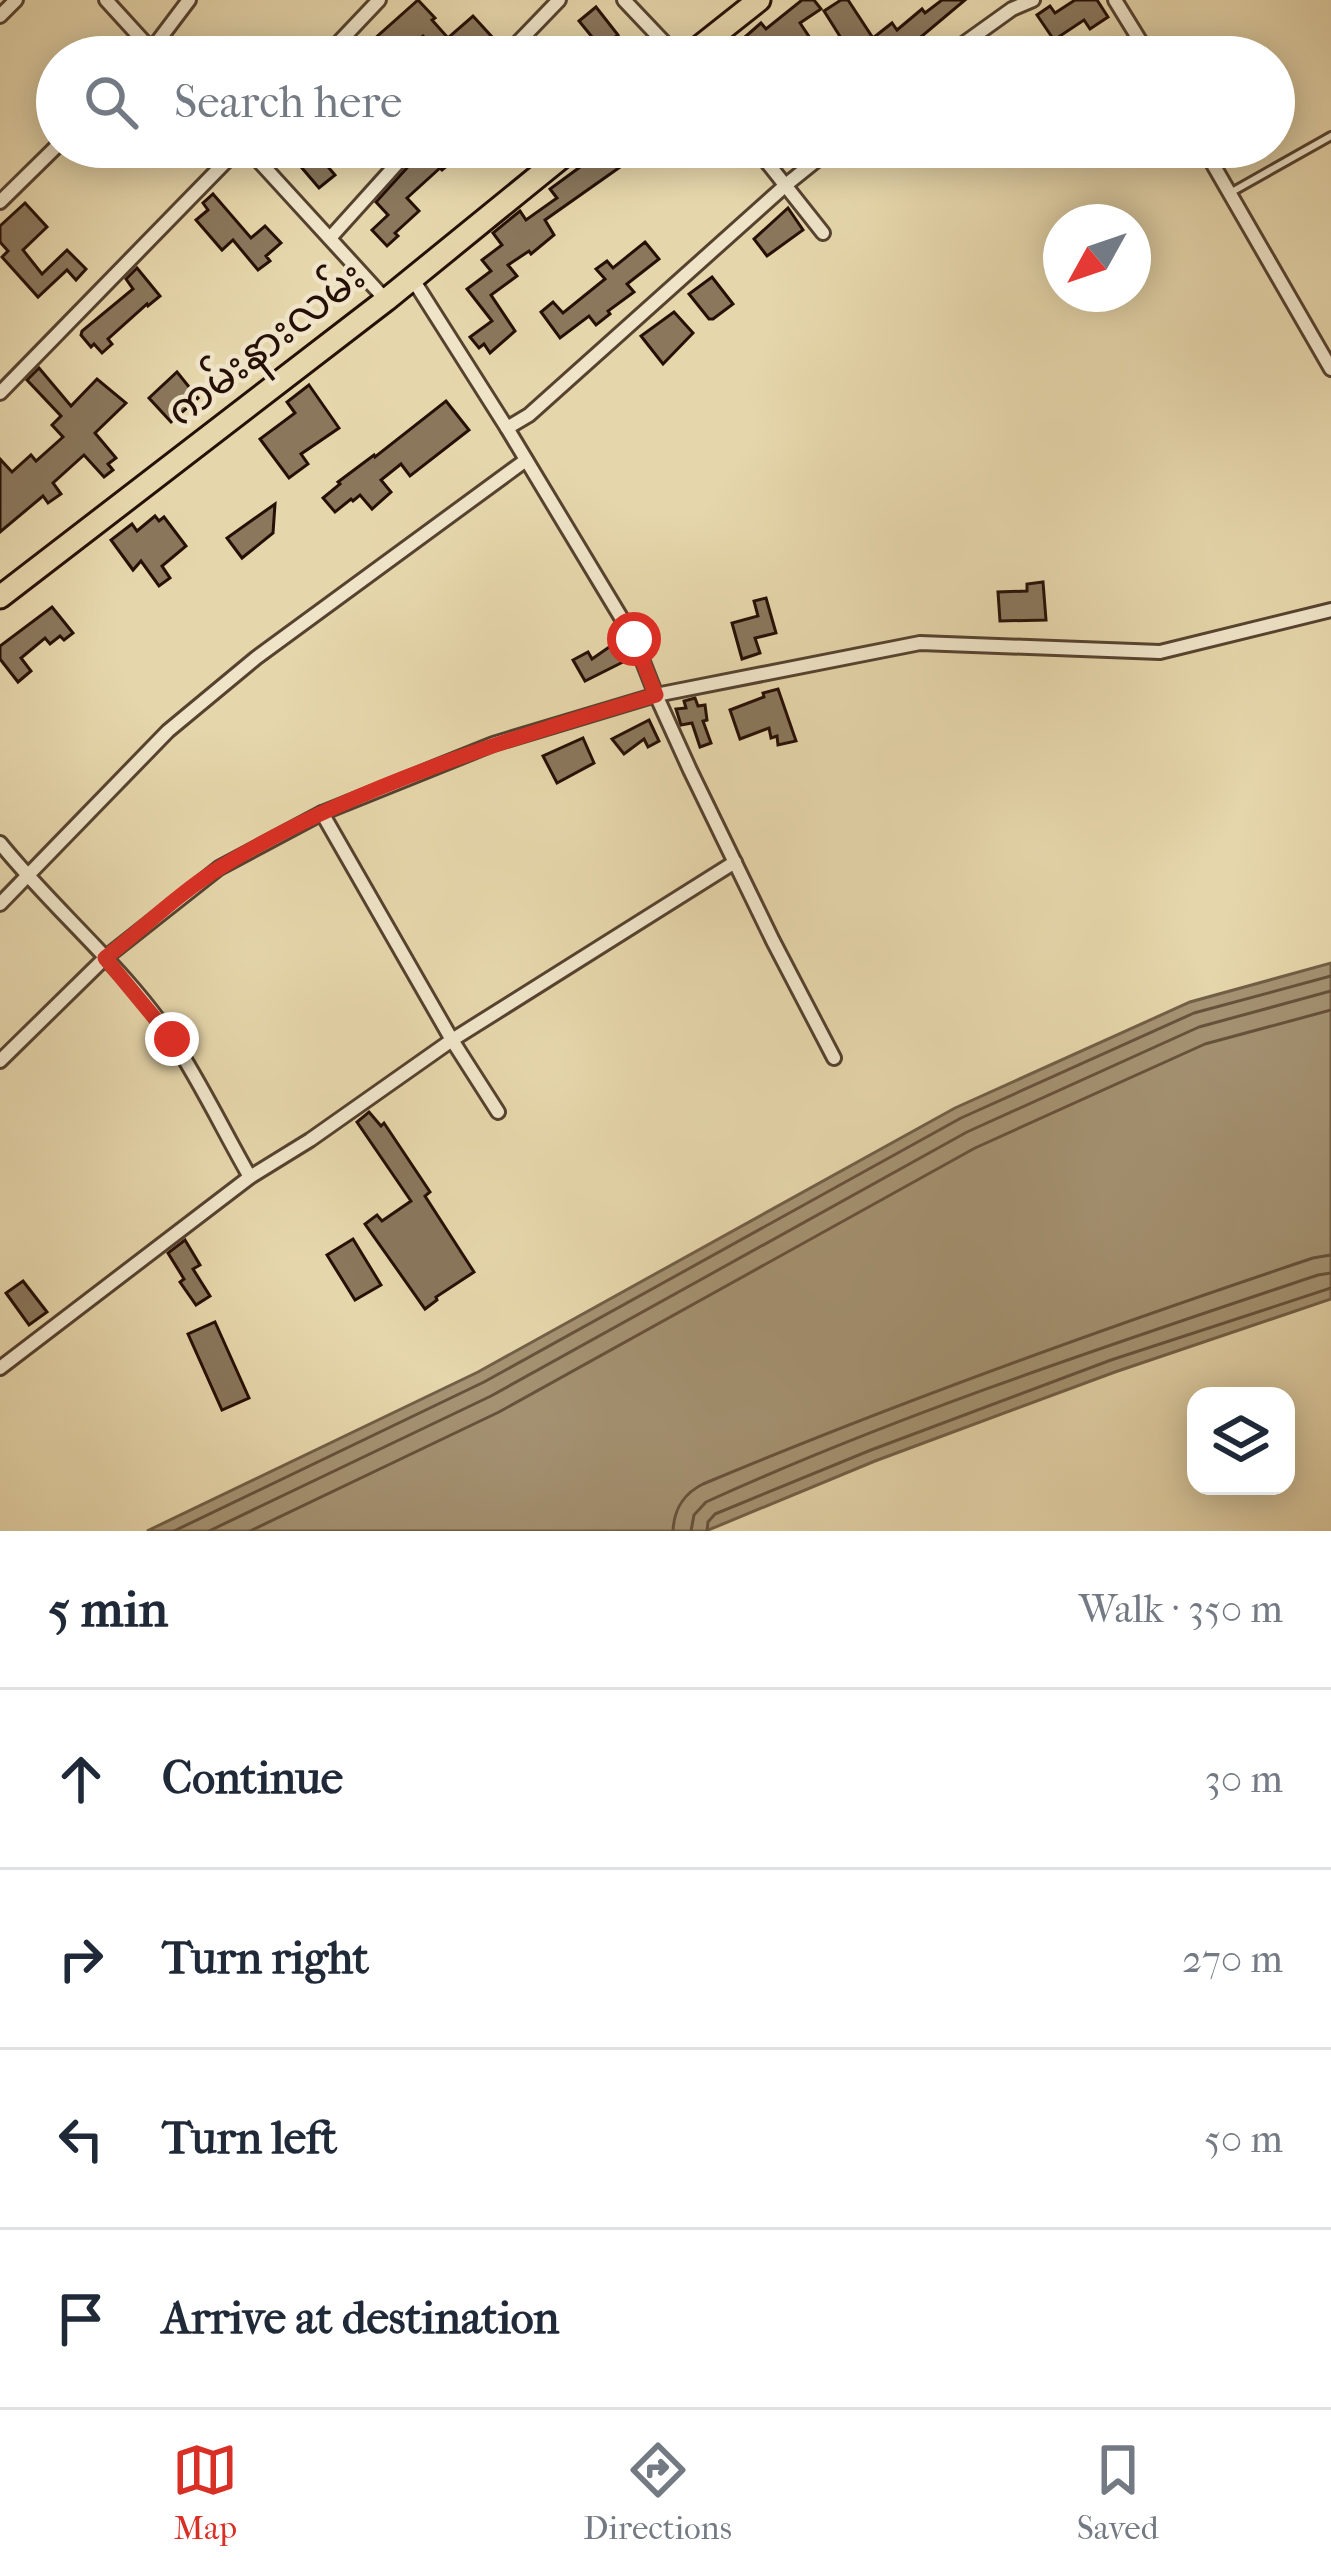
<!DOCTYPE html>
<meta charset="utf-8">
<style>
body{margin:0;font-family:"IM FELL French Canon","Noto Sans Myanmar",serif;background:#f6f6f7;color:#1f2937}
.controls{position:absolute;right:36px;bottom:36px;display:grid;overflow:hidden;border-radius:24px;box-shadow:0 6px 30px #0003}
.controls button{width:108px;height:108px;display:grid;place-items:center;padding:0;border:0;border-bottom:3px solid #e0e1e3;background:#fff;color:#1f2937;font:60px sans-serif}
.compass{position:absolute;left:1043px;top:204px;width:108px;height:108px;border-radius:50%;background:#fff;box-shadow:0 6px 30px #0003;rotate:230deg}
.stop{position:absolute;width:36px;height:36px;margin:-27px;border:9px solid #d93025;border-radius:50%;background:#fff}
.stop.end{background:#d93025;border-color:#fff;box-shadow:0 3px 12px #0008}
.list{margin:0;padding:0;list-style:none}
h2{display:flex;justify-content:space-between;align-items:center;height:156px;margin:0;padding:0 48px;font-size:51px}
h2 small{font-size:39px;font-weight:400;color:#747a83}
.list li{display:grid;grid-template-columns:78px 1fr auto;gap:36px;align-items:center;box-sizing:border-box;height:180px;padding:0 48px;border-top:3px solid #e0e1e3}
.list b{display:block;font-size:45px;white-space:nowrap}
.list em{font-size:39px;font-style:normal;color:#747a83}
.icon{flex:none;width:66px;height:66px;fill:none;stroke:currentColor;stroke-width:2;stroke-linecap:round;stroke-linejoin:round}
.map{position:relative;flex:none;width:1331px;height:1531px;overflow:hidden}
.search{position:absolute;background:#fff;box-shadow:0 6px 30px #0003;left:36px;right:36px;top:36px;height:132px;display:flex;align-items:center;gap:30px;box-sizing:border-box;padding:0 42px;border-radius:66px;color:#747a83;font-size:45px}
.sheet{height:876px;background:#fff}
nav{display:flex;justify-content:space-around;align-items:center;box-sizing:border-box;height:168px;border-top:3px solid #e0e1e3;background:#fff;font-size:33px;color:#747a83}
nav a{display:grid;justify-items:center;gap:6px}
nav .on{color:#d93025}
.map>svg:first-child{display:block}
</style>
<div class="map">
<svg width="1331" height="1531" viewBox="0 0 1331 1531">
<rect width="100%" height="100%" fill="#e6d6ab"/>
<filter id="stains"><feTurbulence type="fractalNoise" baseFrequency=".00167" numOctaves="4"/><feColorMatrix values="0 0 0 0 .2 0 0 0 0 .09 0 0 0 0 .02 0 0 0 .5 -.17"/></filter>
<radialGradient id="worn" r=".72"><stop offset=".6" stop-color="#630" stop-opacity="0"/><stop offset="1" stop-color="#630" stop-opacity=".3"/></radialGradient>
<path fill="#a59373" stroke="#725f47" stroke-width="3" d="M1331,963V1299L1115,1372L875,1461L706,1531H147L478,1372L955,1108L1190,1002Z"/>
<g fill="none" stroke-linecap="round" stroke-linejoin="round">
<g stroke="#66523c" stroke-width="3">
<path d="M174,1531L484,1382L961,1118L1194,1013L1331,976"/>
<path d="M209,1531L491,1396L967,1132L1199,1027L1331,991"/>
<path d="M250,1531L499,1412L975,1148L1205,1044L1331,1010"/>
<path d="M673,1531C674,1509 683,1494 703,1484C903,1400 1107,1327 1313,1258L1331,1255"/>
<path d="M691,1531L694,1515L706,1502C904,1412 1113,1344 1318,1275L1331,1273"/>
<path d="M707,1531L708,1522L715,1514L871,1450L1111,1360L1331,1288"/>
</g>
</g>
<g fill="#8a775c" stroke="#261006" stroke-width="3">
<path d="M418,0L435,18L432,20L448,38L473,16L493,38L481,49L477,44L463,57H443L423,36L398,57H354Z"/>
<path d="M802,0H814L821,9L800,23L812,41L791,57H722L761,23L766,29Z"/>
<path d="M841,0H848L873,38L892,23L897,30L922,9L925,13L942,0H965L910,46L912,49L903,57H853L824,11Z"/>
<path d="M1075,0H1097L1108,17L1090,29L1084,20L1054,40L1037,15L1050,6L1055,13Z"/>
<path d="M596,7L618,35L601,48L579,21Z"/>
<path d="M290,147H311L335,175L319,188L302,168L305,165Z"/>
<path d="M432,147H470L442,170L440,168L407,198L419,211L395,233L398,236L387,246L372,230L388,215L376,202L415,159Z"/>
<path d="M612,147H643L629,158L630,160L545,220L554,235L531,254L529,251L508,265L517,276L491,295L515,331L490,353L484,344L479,348L470,337L492,321L467,289L491,271L482,260L502,245L493,233L520,211L526,220L557,198L550,189L580,167L577,164L589,155L593,161Z"/>
<path d="M213,194L251,238L265,226L281,243L266,256L270,261L258,270L233,240L222,250L196,220L208,210L203,203Z"/>
<path d="M25,203L47,227L23,250L42,274L67,250L86,269L76,280L67,270L38,297L2,257L8,251L0,242V226Z"/>
<path d="M788,208L803,230L767,256L754,239Z"/>
<path d="M645,242L659,259L627,284L634,292L608,311L610,314L596,325L589,316L560,338L541,312L553,302L563,313L605,279L596,269L607,261L613,268Z"/>
<path d="M137,268L160,296L148,306L147,304L108,339L112,344L102,353L94,344L91,347L81,335L82,331L133,289L126,279Z"/>
<path d="M712,277L733,304L713,319H709L689,294Z"/>
<path d="M674,312L693,333L663,364L641,336Z"/>
<path d="M39,368L71,406L97,379L126,403L95,433L116,458L108,464L113,470L104,477L84,455L53,483L61,494L48,503L43,496L0,532V459L12,472L31,455L36,461L63,437L52,425L61,416L27,380Z"/>
<path d="M177,372L198,398L171,422L149,398Z"/>
<path d="M309,385L339,428L301,454L308,464L289,478L260,439L295,413L287,402Z"/>
<path d="M446,401L469,430L410,476L401,464L381,480L391,492L372,509L360,495L353,501L351,499L335,512L323,498L340,484L338,482L374,455L375,457Z"/>
<path d="M275,504L273,533L242,558L227,538Z"/>
<path d="M155,516L159,521L164,517L186,546L162,566L170,578L159,586L141,561L133,570L111,540L132,524L137,531Z"/>
<path d="M1043,582L1046,620L1000,621L998,592L1027,591V584Z"/>
<path d="M766,598L776,633L755,638L760,653L742,659L732,623L758,616L754,601Z"/>
<path d="M52,607L73,633L64,640L60,636L50,644L45,638L21,658L31,671L18,682L0,659V646Z"/>
<path d="M612,645L623,662L585,681L573,660L588,652L592,659Z"/>
<path d="M778,689L796,741L778,745L777,736L771,738L769,728L740,739L730,710L764,697L763,693Z"/>
<path d="M695,698L698,706L705,705L707,720L703,721L711,743L700,747L692,723L681,725L676,709L686,708L684,701Z"/>
<path d="M649,720L659,741L648,747L644,739L624,754L612,739Z"/>
<path d="M583,738L594,763L557,783L543,756Z"/>
<path d="M369,1112L381,1126L384,1123L430,1192L425,1196L474,1272L436,1297L437,1300L425,1309L365,1224L377,1215L382,1221L411,1201L357,1122Z"/>
<path d="M353,1239L381,1285L355,1300L327,1255Z"/>
<path d="M185,1240L200,1265L193,1269L210,1296L196,1305L180,1282L184,1279L168,1253Z"/>
<path d="M23,1281L47,1312L29,1325L6,1293Z"/>
<path d="M215,1322L249,1398L222,1410L188,1334Z"/>
</g>
<g fill="none" stroke-linecap="round" stroke-linejoin="round">
<defs>
<path id="lane" d="M1230,193L1331,136"/>
<g id="street">
<path d="M106,0L158,57"/>
<path d="M624,0L678,57"/>
<path d="M1115,0L1150,57"/>
<path d="M0,16L16,0"/>
<path d="M146,57L189,0"/>
<path d="M325,57L379,0"/>
<path d="M504,57L559,0"/>
<path d="M945,57L1012,9L1033,0"/>
<path d="M246,147L386,300"/>
<path d="M755,147L823,233"/>
<path d="M1203,147L1331,369"/>
<path d="M0,202L57,146"/>
<path d="M330,238L412,147"/>
<path d="M412,278L507,428L634,639L656,695L690,770L773,941L834,1058"/>
<path d="M0,393L240,147"/>
<path d="M507,428L529,415L787,184L833,147"/>
<path d="M322,813L452,1040L498,1112"/>
<path d="M0,843C54,910 124,967 172,1039C201,1083 224,1132 250,1177"/>
<path d="M0,904L168,731L256,658L526,460"/>
<path d="M0,1061L105,958L219,868L322,813L493,744L656,695L920,643L1160,652L1331,610"/>
<path d="M0,1368L250,1177L310,1140L452,1040L735,862"/>
</g>
<g id="primary">
<path d="M687,57L759,0"/>
<path d="M0,597L386,300L574,147"/>
</g>
</defs>
<use href="#lane" stroke="#56422f" stroke-width="12"/>
<use href="#street" stroke="#56422f" stroke-width="18"/>
<use href="#primary" stroke="#261006" stroke-width="27"/>
<use href="#lane" stroke="#efe4c8" stroke-width="6"/>
<use href="#street" stroke="#efe4c8" stroke-width="12"/>
<use href="#primary" stroke="#e6d6ab" stroke-width="21"/>
</g>
<g fill="none" stroke-linecap="round" stroke-linejoin="round">
<path stroke="#d93025" stroke-width="15" d="M172,1039L105,958C143,928 180,892 221,867C352,786 509,739 656,695L634,639"/>
</g>
<g text-anchor="middle" stroke-width="9" stroke-linejoin="round" paint-order="stroke">
<g font-size="42" fill="#261006" stroke="#efe4c8">
<text transform="translate(265 343) rotate(-38)" y="15">ကမ်းနားလမ်း</text>
</g>
</g>
<rect width="100%" height="100%" filter="url(#stains)"/>
<rect width="100%" height="100%" fill="url(#worn)"/>
</svg>
<div class="controls">
<button><svg class="icon" aria-label="layers" viewBox="0 0 24 24"><path d="M12 4l9 5-9 5-9-5zM3 14l9 5 9-5"/></svg></button>
</div>
<svg class="compass" viewBox="-18 -18 36 36"><path d="M0-13l5 13h-10z" fill="#e53935"/><path d="M0 13l5-13h-10z" fill="#747a83"/></svg>
<div class="stop" style="left:634px;top:639px"></div>
<div class="stop end" style="left:172px;top:1039px"></div>
<div class="search"><svg class="icon" aria-label="search" viewBox="0 0 24 24"><circle cx="10" cy="10" r="6"/><path d="M15 15l6 6"/></svg>Search here</div>
</div>
<section class="sheet">
<h2>5 min<small>Walk · 350 m</small></h2>
<ul class="list">
<li><svg class="icon" aria-label="ahead" viewBox="0 0 24 24"><path d="M12 20V5M6 11l6-6 6 6"/></svg><div><b>Continue</b></div><em>30 m</em></li>
<li><svg class="icon" aria-label="right" viewBox="0 0 24 24"><path d="M7 20v-9h11M14 6l5 5-5 5"/></svg><div><b>Turn right</b></div><em>270 m</em></li>
<li><svg class="icon" aria-label="left" viewBox="0 0 24 24"><path d="M17 20v-9H6M10 6l-5 5 5 5"/></svg><div><b>Turn left</b></div><em>50 m</em></li>
<li><svg class="icon" aria-label="arrive" viewBox="0 0 24 24"><path d="M6 21V4h12l-3 4 3 4H6"/></svg><div><b>Arrive at destination</b></div></li>
</ul>
</section>
<nav>
<a class="on"><svg class="icon" aria-label="map" viewBox="0 0 24 24"><path d="M3 6l6-2 6 2 6-2v14l-6 2-6-2-6 2zM9 4v14M15 6v14"/></svg>Map</a>
<a><svg class="icon" aria-label="directions" viewBox="0 0 24 24"><path d="M12 3l9 9-9 9-9-9zM9 14v-3h6M13 9l2 2-2 2"/></svg>Directions</a>
<a><svg class="icon" aria-label="saved" viewBox="0 0 24 24"><path d="M7 4h10v16l-5-4-5 4z"/></svg>Saved</a>
</nav>
